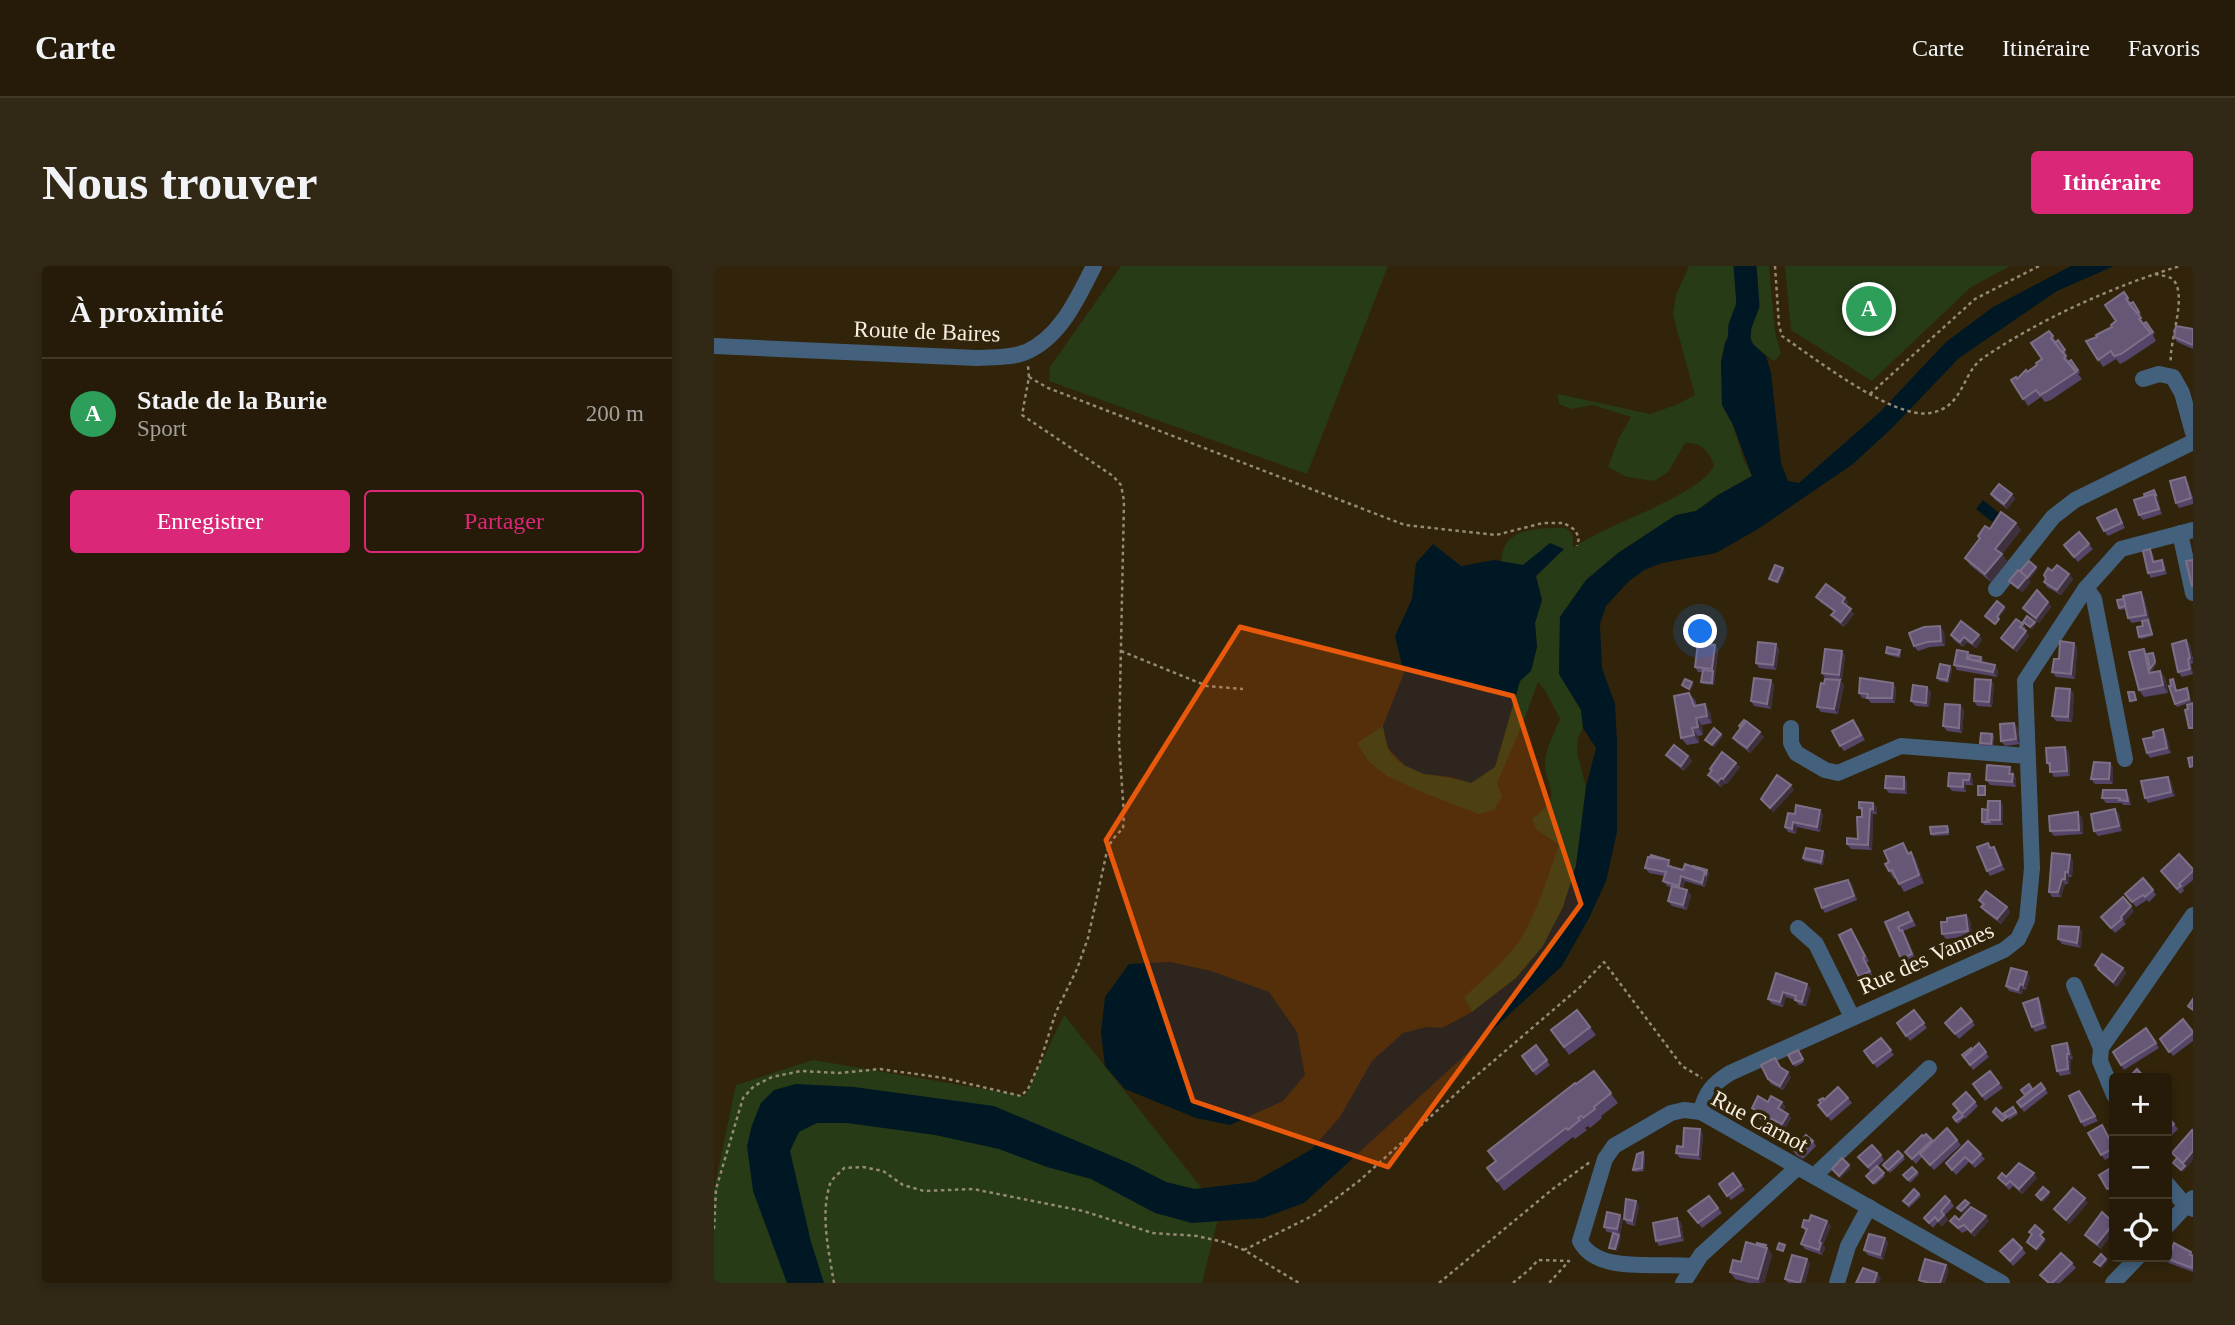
<!DOCTYPE html>
<html lang="fr">
<meta charset="utf-8">
<style>
body{margin:0;font-family:Georgia,serif;background:#312816;color:#f1f3f6}
.controls{position:absolute;right:21px;bottom:21px;display:grid;overflow:hidden;border-radius:7px;box-shadow:0 4px 10px #0003}
.controls button{width:63px;height:63px;display:grid;place-items:center;padding:0;border:0;border-bottom:2px solid #423929;background:#251b08;color:#f1f3f6;font:35px sans-serif}
.you{position:absolute;left:987px;top:366px;width:24px;height:24px;margin:-18px;border:5px solid #fff;border-radius:50%;background:#1a73e8;box-shadow:0 0 0 10px #1a73e833}
.badge{display:grid;place-items:center;width:46px;height:46px;border-radius:50%;background:#db2777;color:#fff;font-size:23px;font-weight:700}
.pin{position:absolute;translate:-50% -50%;border:4px solid #fff;box-shadow:0 2px 7px #0006}
.list{margin:0;padding:0;list-style:none}
h2{display:flex;justify-content:space-between;align-items:center;height:91px;margin:0;padding:0 28px;font-size:30px}
h2 small{font-size:23px;font-weight:400;color:#a3a19c}
.list li{display:grid;grid-template-columns:46px 1fr auto;gap:21px;align-items:center;box-sizing:border-box;height:112px;padding:0 28px;border-top:2px solid #423929}
.list b{display:block;font-size:26px;white-space:nowrap}
.list p{margin:0;font-size:23px;white-space:nowrap;color:#a3a19c}
.list em{font-size:23px;font-style:normal;color:#a3a19c}
.actions{display:flex;gap:14px;padding:21px 28px}
.actions a{flex:1;padding:16px 0;border:2px solid #db2777;border-radius:7px;text-align:center;font-size:24px;color:#db2777}
.actions .main{background:#db2777;color:#fff}
.icon{flex:none;width:38px;height:38px;fill:none;stroke:currentColor;stroke-width:2;stroke-linecap:round;stroke-linejoin:round}
.map{position:relative;flex:none;width:1479px;height:1017px;overflow:hidden;border-radius:7px}
header{display:flex;align-items:center;gap:42px;box-sizing:border-box;height:98px;padding:0 35px;background:#251b08;border-bottom:2px solid #423929}
header strong{font-size:33px}
nav{display:flex;gap:38px;margin-inline-start:auto;font-size:24px}
.intro{display:flex;align-items:center;justify-content:space-between;box-sizing:border-box;height:168px;padding:0 42px}
h1{margin:0;font-size:49px}
.button{padding:18px 32px;border-radius:7px;background:#db2777;color:#fff;font-size:24px;font-weight:700}
main{display:flex;gap:42px;padding:0 42px}
aside{flex:1;background:#251b08;border-radius:7px;box-shadow:0 4px 10px #0003}
.map>svg:first-child{display:block}
</style>
<header>
<strong>Carte</strong>
<nav><a>Carte</a><a>Itinéraire</a><a>Favoris</a></nav>
</header>
<div class="intro"><h1>Nous trouver</h1><a class="button">Itinéraire</a></div>
<main>
<aside>
<h2>À proximité<small></small></h2>
<ul class="list">
<li><span class="badge" style="background:#2e9e5b">A</span><div><b>Stade de la Burie</b><p>Sport</p></div><em>200 m</em></li>
</ul>
<div class="actions"><a class="main">Enregistrer</a><a>Partager</a></div>
</aside>
<div class="map">
<svg width="1479" height="1017" viewBox="0 0 1479 1017">
<rect width="100%" height="100%" fill="#31240b"/>
<g fill="#273b17">
<path d="M407,0H674L593,208L335,115L336,101Z"/>
<path d="M975,0H1024L1021,57L1011,77L1007,96L1008,139L1019,159L1030,195L1038,210L1004,229L982,245L962,249L904,287L872,314L846,351L845,408L867,444L869,462L864,472L863,487L872,521L862,600L849,641L829,680L802,712L758,746L750,731C770,713 793,694 807,672C823,647 835,607 845,579L822,563L818,553C852,527 831,526 831,495C832,482 841,465 846,453L832,426L824,416L809,457L783,517L788,530L780,544L765,548L710,527L673,510L655,496L643,477L669,460C670,467 671,476 674,482C688,511 730,508 757,517L781,501L806,415L817,405L823,381L821,357L828,334L822,310L850,283L820,291L809,299L788,296C787,261 825,262 851,262C861,267 859,273 859,282C889,259 989,229 1000,199C994,184 988,177 971,177L954,206L940,215L913,211L894,201L904,174L917,151L879,139L857,143L845,138L844,128L936,148L962,139L981,129L959,49L962,29Z"/>
<path d="M1035,0H1055L1061,66L1067,88L1060,95L1040,80L1033,65L1038,57Z"/>
<path d="M1071,0H1296L1257,21L1158,115L1077,64Z"/>
<path d="M350,749L506,945L488,1017H0V924L22,819L99,794L311,830Z"/>
</g>
<g fill="#001824">
<path d="M1357,0H1400L1343,25L1245,92L1178,162L1139,198L1044,263L1002,287L948,297L930,304L914,316L892,340L886,358L888,402L901,438L903,475V566L892,615L875,652L848,700L590,937L549,952L478,957L441,947L377,913L333,901L285,883L221,869L133,857H103L85,866L76,885L97,976L110,1017H73L39,925L33,880L38,859L47,837L60,824L82,818L140,821L280,840L417,898L452,916L481,923L540,916L598,883L626,851L658,795L689,767L712,761L728,762L758,746L802,712L829,680L849,641L862,600L872,521L882,482L869,462L867,444L845,408L846,351L872,314L904,287L962,249L982,245L1004,229L1038,210L1019,159L1008,139L1007,96L1011,77L1021,57L1033,65L1039,78L1052,90L1057,107L1067,197L1074,215L1085,217L1166,146L1232,76L1279,41Z"/>
<path d="M1269,234L1285,247L1278,256L1262,243Z"/>
<path d="M836,277L850,283L822,310L828,334L821,357L823,381L817,405L806,415L781,501L757,517L737,511L710,508L690,499L674,482L669,460L690,407L681,370L698,333L702,297L719,278L747,300L780,294L809,299Z"/>
<path d="M456,696L497,705L555,726L583,766L591,809L569,835L516,859L482,852L411,823L391,800L387,767L391,731L415,698Z"/>
</g>
<g fill="none" stroke-linecap="round" stroke-linejoin="round">
<path stroke="#001824" stroke-width="23" d="M1024,90L1026,60L1034,39L1031,0"/>
<g stroke="#958a76" stroke-width="2.5" stroke-dasharray="3.5 3.5" stroke-linecap="butt">
<path d="M1061,0L1065,59L1068,70C1099,91 1180,154 1216,147C1250,142 1248,106 1269,92C1326,53 1400,20 1466,0"/>
<path d="M1441,8C1445,9 1453,10 1457,12C1476,25 1454,77 1457,97"/>
<path d="M315,111L334,122L691,259L782,269L829,257H850L861,264L865,272L863,280"/>
<path d="M1156,128L1261,33L1325,0"/>
<path d="M407,385L493,420L529,423"/>
<path d="M0,963L2,923L29,832L40,820L58,811L87,805L125,807L166,803L230,812L307,830L314,823L326,796L342,746L363,703L374,672L393,585L398,574L409,562L410,549L405,476L410,235L407,219L399,210L308,149L315,111L314,100"/>
<path d="M530,984L600,949L645,915L755,816L866,721L890,696L968,800L988,812"/>
<path d="M120,1017C115,986 106,949 116,918C118,912 126,907 130,902L149,901L169,905L189,919L210,925L259,923L369,945L439,967L483,970L510,976L530,984L585,1017"/>
<path d="M725,1017L840,922L876,896"/>
<path d="M799,1017L816,1003L824,994L855,995L835,1017"/>
</g>
<g stroke="#43617d" stroke-width="16">
<path d="M0,80L263,92C279,91 297,92 312,86C347,71 364,31 380,0"/>
<path d="M1429,113L1445,108L1459,111L1468,127L1479,167"/>
<path d="M1466,267L1479,327"/>
<path d="M1372,322L1380,333L1411,493"/>
<path d="M1282,323L1339,251L1361,234L1479,176"/>
<path d="M1077,462V477L1082,487L1111,504L1124,507L1187,480L1313,490"/>
<path d="M1084,662L1102,678L1138,751"/>
<path d="M1360,719L1387,782L1386,795L1400,829"/>
<path d="M1387,782L1479,649"/>
<path d="M987,846C991,826 1000,817 1016,807L1290,684L1304,673L1313,654L1318,602L1311,415L1372,322L1407,283L1479,264"/>
<path d="M1100,910L1215,802"/>
<path d="M1453,918L1472,940L1479,943"/>
<path d="M1453,960L1479,932"/>
<path d="M978,1000C946,996 883,1009 866,975L891,893L900,880L957,847L970,844L987,846L1288,1017"/>
<path d="M969,1017L987,989L1084,901"/>
<path d="M1123,1017L1134,980L1155,941"/>
<path d="M1399,1017L1424,991"/>
</g>
</g>
<g fill="#544569">
<path d="M1410,26L1417,37L1421,38L1427,48L1425,50L1430,57L1434,58L1440,68L1439,69L1442,75L1412,95L1406,98L1402,93L1389,101L1372,75L1383,71L1398,61L1402,55Z"/>
<path d="M1479,63V83L1463,76L1460,71Z"/>
<path d="M1335,65L1342,75L1344,74L1352,87L1350,88L1355,95L1359,97L1366,107L1364,108L1368,113L1337,134L1331,136L1327,131L1314,140L1297,114L1303,113L1323,99L1328,93Z"/>
<path d="M1474,216L1479,232V238L1465,242L1462,237Z"/>
<path d="M1440,224L1444,231L1443,232L1448,248L1429,254L1425,249L1431,231Z"/>
<path d="M1277,228H1298L1301,233L1293,243L1280,233Z"/>
<path d="M1402,243L1411,262L1394,270L1390,265Z"/>
<path d="M1276,263L1307,264L1288,288L1293,295L1277,316L1256,299L1251,292L1266,273L1264,270Z"/>
<path d="M1375,278L1379,283L1364,296L1350,279Z"/>
<path d="M1439,288L1441,296L1451,299L1453,308L1437,312L1434,307Z"/>
<path d="M1338,305L1355,308L1359,313L1347,329L1333,321L1330,316Z"/>
<path d="M1102,331L1131,332L1134,337L1132,339L1140,348L1130,361L1121,354L1117,349L1120,346L1106,336Z"/>
<path d="M1430,331L1436,354H1434L1436,356L1439,370L1427,373L1425,371L1429,360L1428,355L1418,357L1414,352L1412,343L1406,344L1405,342Z"/>
<path d="M1334,336L1337,341L1325,357L1313,347L1309,342Z"/>
<path d="M1309,358L1312,363L1311,365L1315,370L1303,386L1291,377L1287,372Z"/>
<path d="M1230,365L1231,380L1216,381L1204,385L1200,380Z"/>
<path d="M1237,369H1265L1268,374L1262,382L1253,376L1249,381L1240,374Z"/>
<path d="M1472,374L1476,379L1479,393V397L1477,398L1479,408L1468,411L1464,406Z"/>
<path d="M1360,377L1363,382L1361,413L1342,411L1338,406L1345,393Z"/>
<path d="M1062,378L1065,383L1062,404L1045,402L1042,397Z"/>
<path d="M1430,383L1433,388L1441,389L1442,398L1438,406L1446,405L1451,412L1454,427L1430,431L1425,424Z"/>
<path d="M1004,384L1000,419L989,418L987,416L989,406H984L981,401Z"/>
<path d="M1186,384L1187,386L1186,392L1174,389L1172,387Z"/>
<path d="M1128,385L1131,390L1128,414L1111,412L1108,407Z"/>
<path d="M1254,386L1256,389L1267,391L1269,393L1268,396L1284,404L1283,411L1243,404L1240,399Z"/>
<path d="M1236,400L1238,403L1235,417L1225,415L1223,412Z"/>
<path d="M1459,413L1463,425H1475L1477,436L1463,441L1461,438L1457,420Z"/>
<path d="M1057,414L1060,419L1057,443L1040,440L1037,435Z"/>
<path d="M1126,414L1130,419L1124,448L1107,446L1103,441L1110,418Z"/>
<path d="M1277,414L1280,419L1278,441L1263,440L1260,435Z"/>
<path d="M1179,417L1182,422L1181,437H1157L1154,433L1148,432L1145,427Z"/>
<path d="M1213,421L1217,426L1215,441L1201,440L1197,435Z"/>
<path d="M1356,423L1360,428L1358,456L1342,455L1338,450Z"/>
<path d="M975,427L981,434L983,440L996,446L998,457L988,459L989,469L984,470L985,477L973,479L967,472Z"/>
<path d="M1246,439L1250,444L1248,467L1233,465L1229,460Z"/>
<path d="M1143,459L1151,474L1130,485L1126,480Z"/>
<path d="M1025,460L1050,471L1036,487L1023,477L1019,472L1027,463Z"/>
<path d="M1304,462L1306,478L1291,480L1287,475Z"/>
<path d="M1449,463L1452,468L1457,487L1436,492L1433,487Z"/>
<path d="M1278,468L1280,470L1279,480H1268L1266,477Z"/>
<path d="M1355,486L1356,510L1340,511L1333,497Z"/>
<path d="M952,489L974,490L978,495L970,505L956,494Z"/>
<path d="M1026,501L1013,518L1011,517L1007,521L998,514L994,509L997,505L996,503Z"/>
<path d="M1296,501L1302,513V521L1276,519L1272,514Z"/>
<path d="M1399,501V518H1381L1377,513Z"/>
<path d="M1235,507L1259,513V519H1252V526L1238,525L1234,520Z"/>
<path d="M1190,511L1193,516V528L1175,527L1171,522Z"/>
<path d="M1454,511L1457,516L1461,530L1434,537L1431,532Z"/>
<path d="M1415,529L1417,539H1409L1408,537H1392L1388,532Z"/>
<path d="M1286,535L1289,540V559H1270L1268,556L1274,544Z"/>
<path d="M1159,537L1163,542V548H1159L1158,584L1137,583L1133,578L1144,573L1148,547L1145,542Z"/>
<path d="M1401,543L1405,548L1408,565L1384,570L1380,565Z"/>
<path d="M1106,544L1109,549L1106,566L1083,561L1082,568L1074,566L1071,561L1081,548Z"/>
<path d="M1368,551L1369,568L1340,570L1336,565Z"/>
<path d="M1233,560L1235,562V569L1219,570L1217,568Z"/>
<path d="M1274,577L1277,582L1283,586L1291,604L1276,610L1273,605Z"/>
<path d="M1194,584L1195,587L1197,586L1202,594L1210,617L1190,626L1182,612L1180,613L1175,605Z"/>
<path d="M1111,588L1109,599L1090,595L1089,592Z"/>
<path d="M1359,594L1358,611H1355L1354,618H1351L1347,631H1338L1335,626Z"/>
<path d="M958,599V601L969,604L995,607L991,621L971,615L969,623L973,624L977,629L973,644L958,640L954,635L958,622L953,620L949,615L951,610L935,607L931,602Z"/>
<path d="M1479,603V614L1469,622L1470,625L1466,628L1447,605Z"/>
<path d="M1134,614L1138,619L1143,634L1111,647L1108,642Z"/>
<path d="M1439,624L1442,629L1435,636L1433,634L1422,641L1411,628Z"/>
<path d="M1265,634L1293,641L1296,646L1287,658L1271,646L1267,641L1269,639Z"/>
<path d="M1420,645L1410,656L1412,658L1401,667L1387,651Z"/>
<path d="M1252,649L1256,654L1258,670L1232,673L1228,668L1233,656Z"/>
<path d="M1198,651L1202,660L1189,665L1202,693L1190,698L1187,693L1171,656Z"/>
<path d="M1365,661L1368,666L1367,682L1348,678L1344,673Z"/>
<path d="M1137,663L1155,695L1152,697L1159,710L1149,716L1145,711Z"/>
<path d="M1381,699L1409,702L1412,707L1403,721L1388,708Z"/>
<path d="M1062,707L1097,723L1092,740L1085,739L1081,734L1072,731L1069,741L1058,738L1054,733Z"/>
<path d="M1316,711L1312,724L1309,723L1308,728L1295,725L1292,720Z"/>
<path d="M1324,732L1327,737L1333,762L1321,766L1318,761Z"/>
<path d="M863,744L882,769L855,789L837,764Z"/>
<path d="M1200,744L1213,762L1196,775L1183,757Z"/>
<path d="M1258,755L1261,759L1245,773L1231,757Z"/>
<path d="M1432,762L1445,782L1410,804L1399,786Z"/>
<path d="M1479,766V775L1459,790L1446,773Z"/>
<path d="M1167,772L1180,789L1163,802L1150,785Z"/>
<path d="M1265,777L1275,791L1259,804L1248,789L1258,784Z"/>
<path d="M1353,777L1356,782L1359,793H1357V808L1346,810L1343,805Z"/>
<path d="M822,779L836,799L822,810L808,790Z"/>
<path d="M1084,784L1090,796L1081,801L1074,789Z"/>
<path d="M1061,792L1067,802L1077,811L1069,824L1057,818L1054,813Z"/>
<path d="M880,805L904,837L887,850L888,852L876,862L874,860L871,862L873,864L861,873L859,871L790,925L773,902L781,895L862,818Z"/>
<path d="M1276,805L1289,822L1271,835L1259,818Z"/>
<path d="M1327,817L1334,827L1310,846L1303,836Z"/>
<path d="M1365,825L1384,855L1370,861L1367,856Z"/>
<path d="M1134,832L1138,837L1117,855L1104,839L1110,834Z"/>
<path d="M1054,836H1068L1071,841L1069,845L1077,852L1071,863L1062,858L1059,863L1048,856L1045,851L1046,849L1041,847L1038,842Z"/>
<path d="M1261,836L1264,840L1251,853L1250,852L1244,858L1240,854L1244,846L1239,838Z"/>
<path d="M1299,841L1304,848L1295,854L1290,847Z"/>
<path d="M1453,850L1464,863L1453,874Z"/>
<path d="M986,863L989,868L987,894L966,892L962,887Z"/>
<path d="M1212,868L1219,876L1243,874L1247,879L1220,904L1208,891L1202,898L1191,886Z"/>
<path d="M1099,875L1102,880L1089,893L1082,889L1079,884Z"/>
<path d="M1254,875L1271,893L1261,902L1255,896L1242,909L1232,897Z"/>
<path d="M1400,880V889L1391,894L1387,889Z"/>
<path d="M1184,885L1191,893L1176,907L1169,899Z"/>
<path d="M931,888L930,905L921,906L919,904Z"/>
<path d="M1167,889L1170,894L1163,901L1171,910L1161,919L1152,910L1157,906L1144,891Z"/>
<path d="M1400,900V926L1397,928L1385,909Z"/>
<path d="M1198,901L1205,908L1196,917L1189,909Z"/>
<path d="M1019,907L1031,924L1017,934L1005,918Z"/>
<path d="M1292,911L1323,912L1308,928L1299,920L1295,924L1284,912Z"/>
<path d="M1205,928L1207,930L1195,942L1191,937Z"/>
<path d="M995,930L1008,947L988,962L974,945Z"/>
<path d="M922,935L925,940L921,960L913,958L910,953Z"/>
<path d="M1236,935L1240,940L1231,949L1234,954L1228,960L1224,956L1219,962L1210,952Z"/>
<path d="M963,952L967,957L970,975L945,980L942,975Z"/>
<path d="M909,954L906,968L893,966L890,961Z"/>
<path d="M1245,954L1275,955L1260,971L1254,964L1248,967L1236,955Z"/>
<path d="M1400,956L1387,983L1375,974L1371,969Z"/>
<path d="M1117,960L1109,979L1111,982L1108,989L1091,983L1087,978L1092,966L1088,961Z"/>
<path d="M1171,972L1174,977L1169,994L1154,989L1150,984Z"/>
<path d="M1043,979H1052L1058,989L1050,1017H1035L1021,1013L1016,1006L1027,996Z"/>
<path d="M1308,982L1312,987L1299,1000L1286,985Z"/>
<path d="M1458,983L1479,988V1006L1452,996L1449,991Z"/>
<path d="M1093,993L1096,998L1091,1017H1074L1071,1013Z"/>
<path d="M1358,997L1362,1002L1346,1017H1333L1326,1009Z"/>
</g>
<g fill="#3f303e">
<path d="M1471,211L1474,216L1479,235L1477,232Z"/>
<path d="M1298,228L1301,233L1293,243L1290,238Z"/>
<path d="M1440,228L1444,233L1448,248L1445,243Z"/>
<path d="M1302,257L1307,264L1288,288L1293,295L1277,316L1271,308L1281,283Z"/>
<path d="M1436,283L1439,288L1442,301L1439,296Z"/>
<path d="M1448,294L1451,299L1453,308L1450,304Z"/>
<path d="M1322,301L1324,303L1315,314L1317,316L1308,327L1304,322Z"/>
<path d="M1069,302L1071,305L1064,319L1063,316Z"/>
<path d="M1355,308L1359,313L1347,329L1343,324Z"/>
<path d="M1427,326L1430,331L1436,354L1432,349Z"/>
<path d="M1131,332L1134,337L1131,341L1128,336Z"/>
<path d="M1334,336L1337,341L1325,357L1322,352Z"/>
<path d="M1290,341L1292,343L1284,353L1283,351Z"/>
<path d="M1137,343L1140,348L1130,361L1127,356Z"/>
<path d="M1321,356L1322,358L1318,364L1316,361Z"/>
<path d="M1226,360L1230,365L1231,380L1227,375Z"/>
<path d="M1312,365L1315,370L1303,386L1299,382Z"/>
<path d="M1265,369L1268,374L1262,382L1258,377Z"/>
<path d="M1250,371L1253,376L1249,381L1246,376Z"/>
<path d="M1472,374L1476,379L1479,396L1476,392Z"/>
<path d="M1360,377L1363,382L1361,413L1357,408Z"/>
<path d="M1062,378L1065,383L1062,404L1059,399Z"/>
<path d="M1001,379L1004,384L1001,408L998,403Z"/>
<path d="M1430,383L1435,390L1439,387L1441,389L1442,398L1438,406L1435,407Z"/>
<path d="M1128,385L1131,390L1128,414L1125,409Z"/>
<path d="M1474,393L1477,398L1479,408L1476,403Z"/>
<path d="M1281,399L1284,404L1283,411L1279,406Z"/>
<path d="M1236,400L1238,403L1235,417L1233,414Z"/>
<path d="M999,405L1001,408L1000,419L998,417Z"/>
<path d="M1446,405L1451,412L1454,427L1449,419Z"/>
<path d="M1057,414L1060,419L1057,443L1053,438Z"/>
<path d="M1126,414L1130,419L1124,448L1120,443Z"/>
<path d="M1277,414L1280,419L1278,441L1275,436Z"/>
<path d="M978,416L980,419L976,425L975,423Z"/>
<path d="M1179,417L1182,422L1181,437L1178,432Z"/>
<path d="M1213,421L1217,426L1215,441L1212,437Z"/>
<path d="M1356,423L1360,428L1358,456L1354,451Z"/>
<path d="M991,438L996,446L998,457L993,450Z"/>
<path d="M1246,439L1250,444L1248,467L1245,462Z"/>
<path d="M982,452L988,459L989,469L984,461Z"/>
<path d="M1300,457L1304,462L1306,478L1302,473Z"/>
<path d="M978,462L984,470L985,477L980,469Z"/>
<path d="M1449,463L1452,468L1457,487L1453,482Z"/>
<path d="M1046,466L1050,471L1036,487L1033,482Z"/>
<path d="M1007,468L1009,470L1000,482L998,479Z"/>
<path d="M1351,481L1355,486L1356,510L1353,505Z"/>
<path d="M974,490L978,495L970,505L967,500Z"/>
<path d="M1022,497L1026,501L1013,518L1009,513Z"/>
<path d="M1396,497L1399,501V518L1395,513Z"/>
<path d="M1296,501L1302,513V521L1295,508Z"/>
<path d="M1256,508L1259,513V519L1255,514Z"/>
<path d="M1190,511L1193,516V528L1190,523Z"/>
<path d="M1454,511L1457,516L1461,530L1457,526Z"/>
<path d="M1007,512L1011,517L1007,521L1004,516Z"/>
<path d="M1249,514L1252,519V526L1249,521Z"/>
<path d="M1077,519L1080,524L1059,547L1056,542Z"/>
<path d="M1412,524L1415,529L1417,539L1414,535Z"/>
<path d="M1286,535L1289,540V559L1286,554Z"/>
<path d="M1159,537L1163,542V548L1159,543Z"/>
<path d="M1156,543L1159,548L1158,584L1154,579Z"/>
<path d="M1401,543L1405,548L1408,565L1405,560Z"/>
<path d="M1106,544L1109,549L1106,566L1103,561Z"/>
<path d="M1364,546L1368,551L1369,568L1365,564Z"/>
<path d="M1079,556L1083,561L1082,568L1078,563Z"/>
<path d="M1280,581L1283,586L1291,604L1287,599Z"/>
<path d="M1109,585L1111,588L1109,599L1107,596Z"/>
<path d="M1197,586L1202,594L1210,617L1205,609Z"/>
<path d="M1356,589L1359,594L1358,611L1354,606Z"/>
<path d="M993,604L995,607L991,621L988,617L991,605Z"/>
<path d="M1351,606L1355,611L1354,618L1351,613Z"/>
<path d="M967,610L971,615L968,625L965,620Z"/>
<path d="M1348,613L1351,618L1347,631L1344,626Z"/>
<path d="M1134,614L1138,619L1143,634L1140,630Z"/>
<path d="M973,624L977,629L973,644L969,639Z"/>
<path d="M1417,640L1420,645L1410,656L1407,651Z"/>
<path d="M1293,641L1296,646L1287,658L1283,653Z"/>
<path d="M1252,649L1256,654L1258,670L1254,665Z"/>
<path d="M1365,661L1368,666L1367,682L1363,677Z"/>
<path d="M1188,664L1192,669L1202,693L1198,688Z"/>
<path d="M1409,702L1412,707L1403,721L1399,716Z"/>
<path d="M1313,706L1316,711L1312,724L1309,719Z"/>
<path d="M1093,718L1097,723L1092,740L1088,736Z"/>
<path d="M1306,718L1309,723L1308,728L1304,724Z"/>
<path d="M1069,726L1072,731L1069,741L1066,736Z"/>
<path d="M1324,732L1327,737L1333,762L1329,757Z"/>
<path d="M1353,777L1356,782L1359,793L1355,788Z"/>
<path d="M1353,788L1357,793V808L1354,803Z"/>
<path d="M1074,806L1077,811L1069,824L1066,820Z"/>
<path d="M1068,836L1071,841L1068,847L1064,842Z"/>
<path d="M1074,848L1077,852L1071,863L1068,858Z"/>
<path d="M1058,853L1062,858L1059,863L1056,858Z"/>
<path d="M986,863L989,868L987,894L984,889Z"/>
<path d="M1479,885V894L1469,906L1467,904L1471,900L1469,897Z"/>
<path d="M929,886L931,888L930,905L928,902Z"/>
<path d="M1135,899L1137,902L1126,913L1125,910Z"/>
<path d="M1320,907L1323,912L1308,928L1305,923Z"/>
<path d="M1335,926L1336,929L1329,937L1327,934Z"/>
<path d="M1371,932L1374,937L1355,959L1352,954Z"/>
<path d="M922,935L925,940L921,960L918,955Z"/>
<path d="M1255,937L1256,940L1249,948L1247,945Z"/>
<path d="M906,949L909,954L906,968L903,963Z"/>
<path d="M1230,949L1234,954L1228,960L1224,955Z"/>
<path d="M1272,950L1275,955L1260,971L1257,966Z"/>
<path d="M963,952L967,957L970,975L966,970Z"/>
<path d="M1113,955L1117,960L1109,979L1111,982L1108,989L1105,984V976Z"/>
<path d="M1400,957V966L1387,983L1383,978Z"/>
<path d="M905,969L907,971L903,986L901,983Z"/>
<path d="M1171,972L1174,977L1169,994L1166,989Z"/>
<path d="M1330,973L1332,975L1324,985L1322,983Z"/>
<path d="M1052,979L1058,989L1050,1017H1046L1044,1013Z"/>
<path d="M1093,993L1096,998L1091,1017H1086Z"/>
<path d="M1392,993L1394,995L1387,1003L1386,1000Z"/>
<path d="M1232,999L1235,1004L1231,1017H1226Z"/>
<path d="M1163,1007L1167,1012L1165,1017H1160Z"/>
</g>
<g fill="#665776" stroke="#7c6f86" stroke-width="2">
<path d="M1410,26L1414,32L1412,33L1427,52L1425,53L1437,67L1407,88L1400,90L1397,85L1384,94L1372,75L1383,71L1382,69L1398,61L1397,59L1402,55L1391,39Z"/>
<path d="M1419,36L1425,46L1423,47L1415,38Z"/>
<path d="M1432,56L1439,66L1437,67L1429,58Z"/>
<path d="M1462,60L1479,63V79L1460,71Z"/>
<path d="M1335,65L1339,70L1337,72L1352,90L1350,92L1362,106L1332,126L1326,129L1322,124L1309,133L1297,114L1302,111L1303,113L1312,104L1313,106L1323,99L1322,97L1328,93L1317,77Z"/>
<path d="M1344,74L1351,84L1348,86L1341,77Z"/>
<path d="M1357,94L1364,104L1362,105L1354,96Z"/>
<path d="M1471,211L1477,232L1462,237L1456,215Z"/>
<path d="M1285,218L1298,228L1290,238L1277,228Z"/>
<path d="M1440,224L1442,229H1441L1440,228L1431,231L1430,228Z"/>
<path d="M1440,228L1445,243L1425,249L1420,234Z"/>
<path d="M1402,243L1408,257L1390,265L1383,252Z"/>
<path d="M1287,246L1302,257L1281,283L1288,288L1271,308L1251,292L1266,272L1264,270L1271,260L1276,263Z"/>
<path d="M1365,266L1375,278L1360,291L1350,279Z"/>
<path d="M1436,283L1439,296L1448,294L1450,304L1434,307L1429,285Z"/>
<path d="M1479,294V320H1478L1472,295Z"/>
<path d="M1315,295L1322,301L1313,312L1306,305Z"/>
<path d="M1061,299L1069,302L1063,316L1055,313Z"/>
<path d="M1343,299L1355,308L1343,324L1330,316L1332,313L1330,309L1334,302L1338,305Z"/>
<path d="M1304,304L1313,311L1304,322L1295,315Z"/>
<path d="M1112,318L1131,332L1128,336L1137,343L1127,356L1117,349L1121,345L1102,331Z"/>
<path d="M1323,324L1334,336L1322,352L1309,342Z"/>
<path d="M1427,326L1432,349L1414,352L1409,330Z"/>
<path d="M1410,333L1411,340L1405,342L1403,334Z"/>
<path d="M1283,335L1290,341L1283,351L1285,353L1281,358L1271,350Z"/>
<path d="M1313,350L1321,356L1316,361L1309,356Z"/>
<path d="M1302,353L1309,358L1306,361L1312,365L1299,382L1287,372Z"/>
<path d="M1434,354L1438,368L1425,371L1423,361L1429,360L1428,355Z"/>
<path d="M1247,355L1265,369L1258,377L1250,371L1246,376L1237,369Z"/>
<path d="M1226,360L1227,375L1213,376L1200,380L1195,367L1210,361Z"/>
<path d="M1472,374L1476,392L1474,393L1476,403L1464,406L1458,378Z"/>
<path d="M1346,375L1360,377L1357,408L1338,406L1340,393H1345Z"/>
<path d="M1044,376L1062,378L1059,399L1042,397Z"/>
<path d="M984,377L1001,379L998,403L981,401Z"/>
<path d="M1173,381L1186,384L1184,389L1172,387Z"/>
<path d="M1111,383L1128,385L1125,409L1108,407Z"/>
<path d="M1430,383L1435,407L1446,405L1449,419L1425,424L1415,386Z"/>
<path d="M1243,384L1254,386L1253,393L1281,399L1279,406L1240,399Z"/>
<path d="M1439,387L1441,396L1436,403L1433,388Z"/>
<path d="M1256,389L1267,391L1266,395L1255,393Z"/>
<path d="M1226,398L1236,400L1233,414L1223,412Z"/>
<path d="M989,404L999,405L998,417L987,416Z"/>
<path d="M1040,412L1057,414L1053,438L1037,435Z"/>
<path d="M1146,412L1179,417L1178,432H1153L1154,428L1145,427Z"/>
<path d="M971,413L978,416L975,423L968,419Z"/>
<path d="M1111,413L1126,414L1120,443L1103,441L1107,417L1110,418Z"/>
<path d="M1261,413L1277,414L1275,436L1260,435Z"/>
<path d="M1459,413L1462,425L1473,422L1475,433L1461,438L1455,420H1457L1456,414Z"/>
<path d="M1199,419L1213,421L1212,437L1197,435Z"/>
<path d="M1342,422L1356,423L1354,451L1338,450Z"/>
<path d="M1414,426H1420L1422,434L1416,435Z"/>
<path d="M975,427L980,440L991,438L993,450L982,452L984,461L978,462L980,469L967,472L960,430Z"/>
<path d="M1479,437V462H1475L1471,444L1474,443L1473,439Z"/>
<path d="M1231,438L1246,439L1245,462L1229,460Z"/>
<path d="M1030,454L1032,456L1027,462L1025,460Z"/>
<path d="M1139,454L1147,469L1126,480L1118,465Z"/>
<path d="M1032,455L1046,466L1033,482L1019,472Z"/>
<path d="M1300,457L1302,473L1287,475L1286,458Z"/>
<path d="M1000,462L1007,468L998,479L991,474Z"/>
<path d="M1449,463L1453,482L1433,487L1429,473L1440,471L1439,466Z"/>
<path d="M1267,467L1278,468L1277,478L1266,477Z"/>
<path d="M960,479L974,490L967,500L952,489Z"/>
<path d="M1351,481L1353,505L1336,506V497H1333L1332,482Z"/>
<path d="M1008,486L1022,497L1009,513L1007,512L1004,516L994,509L998,504L996,503Z"/>
<path d="M1479,491V500L1476,501L1474,492Z"/>
<path d="M1380,496L1396,497L1395,513H1377Z"/>
<path d="M1273,499L1296,501L1295,508H1299L1298,516L1272,514Z"/>
<path d="M1235,507L1256,508L1255,514H1249V521L1234,520Z"/>
<path d="M1063,509L1077,519L1056,542L1047,533Z"/>
<path d="M1172,510L1190,511V523L1171,522Z"/>
<path d="M1454,511L1457,526L1431,532L1427,515Z"/>
<rect x="1264" y="520" width="7" height="9"/>
<path d="M1389,524H1412L1414,535L1405,534L1406,532H1388Z"/>
<path d="M1274,535H1286V554H1273Z"/>
<path d="M1145,536L1159,537V543H1156L1154,579L1133,578V572L1144,573L1143,551H1148V542H1145Z"/>
<path d="M1082,539L1106,544L1103,561L1079,556L1078,563L1071,561L1074,547L1081,548Z"/>
<path d="M1268,543L1274,544L1273,554L1275,556H1268Z"/>
<path d="M1401,543L1405,560L1380,565L1377,548Z"/>
<path d="M1364,546L1365,564L1336,565L1335,550Z"/>
<path d="M1233,560L1234,566L1217,568L1216,561Z"/>
<path d="M1189,577L1194,588L1197,586L1205,609L1185,618L1178,604L1175,605L1171,598L1175,596L1170,585Z"/>
<path d="M1274,577L1276,582L1280,581L1287,599L1273,605L1263,581Z"/>
<path d="M1092,582L1109,585L1107,596L1089,592Z"/>
<path d="M1338,587L1356,589L1354,606H1351V613H1348L1344,626H1335Z"/>
<path d="M1465,588L1479,603V605L1465,618L1467,620L1463,623L1447,605Z"/>
<path d="M937,589L951,593V594L936,591Z"/>
<path d="M934,591L955,594L954,600L969,604L971,598L991,605L988,617L967,610L965,620L949,615L952,606L931,602Z"/>
<path d="M979,600L993,604L992,608L991,605L979,601Z"/>
<path d="M1429,612L1439,624L1431,631L1429,629L1418,636L1411,628Z"/>
<path d="M1134,614L1140,630L1108,642L1101,623Z"/>
<path d="M958,620L973,624L969,639L954,635Z"/>
<path d="M1272,625L1293,641L1283,653L1267,641L1270,638L1265,634Z"/>
<path d="M1409,631L1417,640L1407,651L1408,653L1397,662L1387,651Z"/>
<path d="M1194,646L1198,655L1184,661L1186,665L1188,664L1198,688L1187,693L1171,656Z"/>
<path d="M1252,649L1254,665L1228,668L1227,656H1233V652Z"/>
<path d="M1345,660L1365,661L1363,677L1344,673Z"/>
<path d="M1137,663L1151,690L1149,692L1156,705L1145,711L1125,669Z"/>
<path d="M1388,688L1409,702L1399,716L1384,703L1385,702L1381,699Z"/>
<path d="M1297,702L1313,706L1309,719L1306,718L1304,724L1292,720Z"/>
<path d="M1062,707L1093,718L1088,736L1081,734L1082,730L1069,726L1066,736L1054,733Z"/>
<path d="M1324,732L1329,757L1318,761L1309,737Z"/>
<path d="M1479,733V744L1474,740Z"/>
<path d="M1247,742L1258,755L1241,768L1231,757Z"/>
<path d="M863,744L876,761L850,781L837,764Z"/>
<path d="M1200,744L1210,757L1192,770L1183,757Z"/>
<path d="M1469,753L1479,766V767L1455,786L1446,773Z"/>
<path d="M1432,762L1442,777L1407,799L1399,786Z"/>
<path d="M1167,772L1177,784L1159,797L1150,785Z"/>
<path d="M1265,777L1272,786L1256,799L1250,791Z"/>
<path d="M1353,777L1355,788H1353L1354,803L1343,805L1338,780Z"/>
<path d="M822,779L833,794L819,805L808,790Z"/>
<path d="M1257,782L1258,784L1250,791L1252,794L1248,789Z"/>
<path d="M1084,784L1089,793L1079,798L1074,789Z"/>
<path d="M1061,792L1066,801L1074,806L1066,820L1054,813L1047,799Z"/>
<path d="M1423,803L1431,812H1414Z"/>
<path d="M880,805L897,827L880,841L881,843L869,852L867,850L864,852L866,854L854,864L852,862L783,915L773,902L782,895L774,885L861,817L862,818Z"/>
<path d="M1276,805L1285,817L1268,830L1259,818Z"/>
<path d="M1327,817L1331,823L1307,841L1303,836Z"/>
<path d="M1315,818L1318,823L1311,829L1307,824Z"/>
<path d="M1124,821L1134,832L1113,850L1104,839L1107,837L1105,834L1109,832L1110,834Z"/>
<path d="M1365,825L1381,850L1367,856L1355,830Z"/>
<path d="M1252,826L1261,836L1248,848L1239,838Z"/>
<path d="M1044,830L1054,836L1057,830L1068,836L1064,842L1074,848L1068,858L1058,853L1056,858L1045,851L1047,847L1038,842Z"/>
<path d="M1299,841L1302,846L1293,851L1290,847Z"/>
<path d="M1282,842L1292,852L1288,855L1279,846Z"/>
<path d="M1245,845L1249,850L1242,855L1239,851Z"/>
<path d="M1453,850L1460,858L1453,865Z"/>
<path d="M1388,859L1400,882L1387,889L1374,867Z"/>
<path d="M970,862L986,863L984,889L962,887L963,880L969,881Z"/>
<path d="M1233,862L1243,874L1216,899L1206,888Z"/>
<path d="M1478,864L1479,866V885L1469,897L1458,887Z"/>
<path d="M1212,868L1218,874L1198,893L1191,886L1208,869L1210,870Z"/>
<path d="M1092,869L1099,875L1086,888L1079,884Z"/>
<path d="M1254,875L1267,888L1258,897L1251,891L1238,904L1232,897Z"/>
<path d="M1158,879L1167,889L1154,901L1144,891Z"/>
<path d="M1184,885L1189,890L1174,904L1169,899Z"/>
<path d="M929,886L928,902L919,904L923,888Z"/>
<path d="M1128,892L1135,899L1125,910L1118,903Z"/>
<path d="M1463,892L1471,900L1467,904L1459,897Z"/>
<path d="M1305,897L1320,907L1305,923L1296,915L1292,919L1284,912L1288,907L1292,911Z"/>
<path d="M1163,900L1170,907L1159,917L1152,910Z"/>
<path d="M1400,900V919L1393,923L1385,909Z"/>
<path d="M1198,901L1203,906L1194,914L1189,909Z"/>
<path d="M1019,907L1027,919L1013,930L1005,918Z"/>
<path d="M1329,921L1335,926L1327,934L1322,929Z"/>
<path d="M1359,922L1371,932L1352,954L1340,943Z"/>
<path d="M1200,923L1205,928L1194,939L1189,935Z"/>
<path d="M995,930L1004,942L984,957L974,945Z"/>
<path d="M1231,930L1236,935L1227,945L1230,949L1224,955L1221,951L1215,957L1210,952Z"/>
<path d="M912,933L922,935L918,955L910,953Z"/>
<path d="M1251,934L1255,937L1247,945L1243,942Z"/>
<path d="M1257,941L1272,950L1257,966L1250,959L1244,962L1236,955L1241,950L1245,954Z"/>
<path d="M893,946L906,949L903,963L890,961Z"/>
<path d="M1388,946L1400,957L1383,978L1371,969Z"/>
<path d="M1097,949L1113,955L1105,976L1107,977L1105,984L1087,978L1093,963L1088,961L1090,954L1095,955Z"/>
<path d="M963,952L966,970L942,975L939,957Z"/>
<path d="M1321,959L1329,966L1326,969L1330,973L1322,983L1313,976L1318,968L1315,966Z"/>
<path d="M899,967L905,969L901,983L895,982Z"/>
<path d="M1155,968L1171,972L1166,989L1150,984Z"/>
<path d="M1299,973L1308,982L1296,995L1286,985Z"/>
<path d="M1032,976L1053,982L1044,1013L1016,1006L1019,994L1027,996Z"/>
<path d="M1043,977L1052,979L1051,981L1043,979Z"/>
<path d="M1065,977L1071,979L1069,985L1063,983Z"/>
<path d="M1460,977L1477,986L1476,989L1479,990L1478,1002L1449,991H1453V981L1458,983Z"/>
<path d="M1347,987L1358,997L1338,1017H1335L1326,1009Z"/>
<path d="M1387,988L1392,993L1386,1000L1380,996Z"/>
<path d="M1078,989L1093,993L1086,1017L1071,1013Z"/>
<path d="M1211,993L1232,999L1226,1017H1215L1205,1014Z"/>
<path d="M1149,1002L1163,1007L1160,1017H1142Z"/>
</g>
<path fill="#e8590c" fill-opacity="0.2" stroke="#e8590c" stroke-width="5" stroke-linejoin="round" d="M526,361L799,430L867,638L674,901L479,835L392,574Z"/>
<g text-anchor="middle" stroke-width="7" stroke-linejoin="round" paint-order="stroke">
<g font-size="23" fill="#f7efe0" stroke="#31240b">
<text transform="translate(213 65) rotate(2)" y="8">Route de Baires</text>
<text transform="translate(1212 692) rotate(-24)" y="8">Rue des Vannes</text>
<text transform="translate(1046 855) rotate(28)" y="8">Rue Carnot</text>
</g>
</g>
</svg>
<div class="controls">
<button>+</button>
<button>−</button>
<button><svg class="icon" aria-label="locate" viewBox="0 0 24 24"><circle cx="12" cy="12" r="6"/><path d="M12 2v4M12 18v4M2 12h4M18 12h4"/></svg></button>
</div>
<div class="you"></div>
<div class="pin badge" style="left:1155px;top:43px;background:#2e9e5b">A</div>
</div>
</main>
